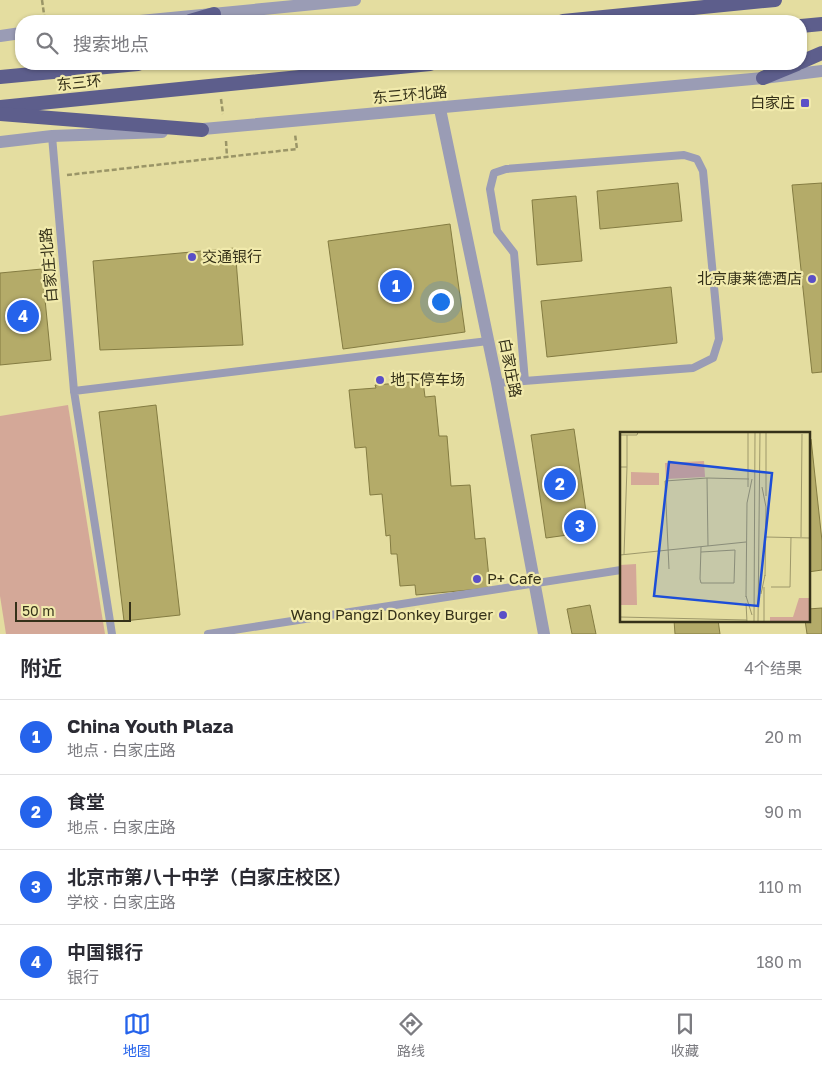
<!DOCTYPE html>
<html lang="zh">
<meta charset="utf-8">
<style>
body{margin:0;font-family:"Golos Text","Noto Sans SC",sans-serif;background:#f2f2f3;color:#2b2b33}
.scale{position:absolute;left:15px;bottom:12px;width:116px;box-sizing:border-box;padding-left:5px;border:2px solid #353119;border-top:0;font-size:14px;line-height:18px;white-space:nowrap;color:#353119;-webkit-text-stroke:4px #f1eaac;paint-order:stroke}
.you{position:absolute;left:440px;top:301px;width:18px;height:18px;margin:-12px;border:4px solid #fff;border-radius:50%;background:#1a73e8;box-shadow:0 0 0 8px #1a73e833}
.badge{display:grid;place-items:center;width:32px;height:32px;border-radius:50%;background:#2563eb;color:#fff;font-size:16px;font-weight:700}
.pin{position:absolute;translate:-50% -50%;border:2px solid #fff;box-shadow:0 1px 5px #0006}
.list{margin:0;padding:0;list-style:none}
h2{display:flex;justify-content:space-between;align-items:center;height:65px;margin:0;padding:0 20px;font-size:21px}
h2 small{font-size:16px;font-weight:400;color:#7c7c81}
.list li{display:grid;grid-template-columns:32px 1fr auto;gap:15px;align-items:center;box-sizing:border-box;height:75px;padding:0 20px;border-top:1px solid #e1e1e2}
.list b{display:block;font-size:19px;white-space:nowrap}
.list p{margin:0;font-size:16px;white-space:nowrap;color:#7c7c81}
.list em{font-size:16px;font-style:normal;color:#7c7c81}
.icon{flex:none;width:28px;height:28px;fill:none;stroke:currentColor;stroke-width:2;stroke-linecap:round;stroke-linejoin:round}
.map{position:relative;flex:none;width:822px;height:634px;overflow:hidden}
.search{position:absolute;background:#fff;box-shadow:0 1px 4px #0004;left:15px;right:15px;top:15px;height:55px;display:flex;align-items:center;gap:12px;box-sizing:border-box;padding:0 18px;border-radius:20px;color:#7c7c81;font-size:19px}
.sheet{height:365px;background:#fff}
nav{display:flex;justify-content:space-around;align-items:center;box-sizing:border-box;height:70px;border-top:1px solid #e1e1e2;background:#fff;font-size:14px;color:#7c7c81}
nav a{display:grid;justify-items:center;gap:2px}
nav .on{color:#2563eb}
.map>svg:first-child{display:block}
</style>
<div class="map">
<svg width="822" height="634" viewBox="0 0 822 634">
<rect width="100%" height="100%" fill="#e4dda0"/>
<path fill="#d4a898" d="M68,405L105,634H6L0,596V416Z"/>
<g fill="#b4ab69" stroke="#847c42">
<path d="M678,183L682,221L600,229L597,191Z"/>
<path d="M822,183V372L812,373L792,185Z"/>
<path d="M576,196L582,261L537,265L532,200Z"/>
<path d="M450,224L465,332L343,349L328,241Z"/>
<path d="M235,248L243,345L100,350L93,261Z"/>
<path d="M42,269L51,360L0,365V273Z"/>
<path d="M671,287L677,343L547,357L541,301Z"/>
<path d="M423,381L425,397L435,396L439,436H447L451,486L470,485L475,539L485,538L490,588L416,595L415,585L400,586L397,554H391L390,535L386,536L382,494L370,495L366,447L355,448L349,390L376,388L375,385Z"/>
<path d="M156,405L180,615L124,621L99,412Z"/>
<path d="M574,429L589,532L546,538L531,435Z"/>
<path d="M808,439H811L822,541V570L808,572Z"/>
<path d="M590,605L596,634H572L567,609Z"/>
<path d="M822,608V634H807L805,620H808V609Z"/>
<path d="M674,620H718L720,634H675Z"/>
</g>
<g fill="none" stroke-linecap="round" stroke-linejoin="round">
<g stroke="#9a9567" stroke-width="2.5" stroke-dasharray="5 2.5" stroke-linecap="butt">
<path d="M42,0L45,21"/>
<path d="M217,64L218,71"/>
<path d="M221,99L223,114"/>
<path d="M226,141L227,157"/>
<path d="M67,175L297,149L295,134"/>
</g>
<g stroke="#9a9cb5" stroke-width="8">
<path d="M52,136L74,391"/>
<path d="M497,383L693,368L713,358L719,339L703,171L697,159L684,155L506,169L494,173L490,189L497,231L514,253L525,381"/>
<path d="M112,634L74,391L488,341"/>
<path d="M208,634L621,570"/>
</g>
<g stroke="#9a9cb5" stroke-width="12">
<path d="M140,21L355,0"/>
<path d="M0,36L21,33"/>
<path d="M440,109L497,383L544,634"/>
<path d="M192,130L763,78L822,71"/>
<path d="M0,142L52,136L162,132"/>
</g>
<g stroke="#5d5e8c" stroke-width="14">
<path d="M190,21L214,14"/>
<path d="M563,21L775,0"/>
<path d="M801,26L822,24"/>
<path d="M801,62L822,53"/>
<path d="M0,77L138,64"/>
<path d="M763,78L797,64"/>
<path d="M0,107L430,64"/>
<path d="M0,114L202,130"/>
</g>
</g>
<g fill="#5a4fc7" stroke="#f1eaac" stroke-width="2">
<rect x="800" y="98" width="10" height="10" rx="2.5"/>
<circle cx="192" cy="257" r="5"/>
<circle cx="812" cy="279" r="5"/>
<circle cx="380" cy="380" r="5"/>
<circle cx="477" cy="579" r="5"/>
<circle cx="503" cy="615" r="5"/>
</g>
<g text-anchor="middle" stroke-width="4.5" stroke-linejoin="round" paint-order="stroke">
<g font-size="15" fill="#353119" stroke="#f1eaac">
<text transform="translate(79 83) rotate(-6)" y="5">东三环</text>
<text transform="translate(410 95) rotate(-5)" y="5">东三环北路</text>
<text transform="translate(49 265) rotate(-95)" y="5">白家庄北路</text>
<text transform="translate(510 368) rotate(79)" y="5">白家庄路</text>
</g>
<g font-size="15" fill="#353119" stroke="#f1eaac" text-anchor="end">
<text x="795" y="108">白家庄</text>
<text x="202" y="262" text-anchor="start">交通银行</text>
<text x="802" y="284">北京康莱德酒店</text>
<text x="390" y="385" text-anchor="start">地下停车场</text>
<text x="487" y="584" text-anchor="start">P+ Cafe</text>
<text x="493" y="620">Wang Pangzi Donkey Burger</text>
</g>
</g>
<g transform="translate(620 432)">
<rect width="190" height="190" fill="#e4dda0"/>
<path d="M84,29L85,45L46,47L45,31ZM11,40L39,41V53H11ZM16,132L17,173H0V133ZM179,166H190V190H150V185H173Z" fill="#d4a898"/>
<path fill="none" stroke="#9e986a" stroke-width="1" d="M0,3H17L18,0M0,35H7V3M87,46L129,47M128,55V0M142,55L146,75M146,64V0M127,71L132,47M146,105L190,106M181,105L182,2M81,120L115,118L114,151H81L80,147L81,115M0,123L126,110M4,123L7,35M49,137L45,49L87,46L88,114M145,144L146,75M151,155H170L171,105M141,162L145,143M126,164L132,183M126,165L127,71M126,171L127,190M0,185L127,188M134,190L135,0M138,190L140,0M144,190V155"/>
<path fill="#1d4ed8" fill-opacity="0.15" stroke="#1d4ed8" stroke-width="2.5" d="M49,30L152,41L138,174L34,164Z"/>
<rect width="190" height="190" fill="none" stroke="#353119" stroke-width="2.5"/>
</g>
</svg>
<div class="scale">50 m</div>
<div class="you"></div>
<div class="pin badge" style="left:396px;top:286px">1</div>
<div class="pin badge" style="left:560px;top:484px">2</div>
<div class="pin badge" style="left:580px;top:526px">3</div>
<div class="pin badge" style="left:23px;top:316px">4</div>
<div class="search"><svg class="icon" aria-label="search" viewBox="0 0 24 24"><circle cx="10" cy="10" r="6"/><path d="M15 15l6 6"/></svg>搜索地点</div>
</div>
<section class="sheet">
<h2>附近<small>4个结果</small></h2>
<ul class="list">
<li><span class="badge">1</span><div><b>China Youth Plaza</b><p>地点 · 白家庄路</p></div><em>20 m</em></li>
<li><span class="badge">2</span><div><b>食堂</b><p>地点 · 白家庄路</p></div><em>90 m</em></li>
<li><span class="badge">3</span><div><b>北京市第八十中学（白家庄校区）</b><p>学校 · 白家庄路</p></div><em>110 m</em></li>
<li><span class="badge">4</span><div><b>中国银行</b><p>银行</p></div><em>180 m</em></li>
</ul>
</section>
<nav>
<a class="on"><svg class="icon" aria-label="map" viewBox="0 0 24 24"><path d="M3 6l6-2 6 2 6-2v14l-6 2-6-2-6 2zM9 4v14M15 6v14"/></svg>地图</a>
<a><svg class="icon" aria-label="directions" viewBox="0 0 24 24"><path d="M12 3l9 9-9 9-9-9zM9 14v-3h6M13 9l2 2-2 2"/></svg>路线</a>
<a><svg class="icon" aria-label="saved" viewBox="0 0 24 24"><path d="M7 4h10v16l-5-4-5 4z"/></svg>收藏</a>
</nav>
